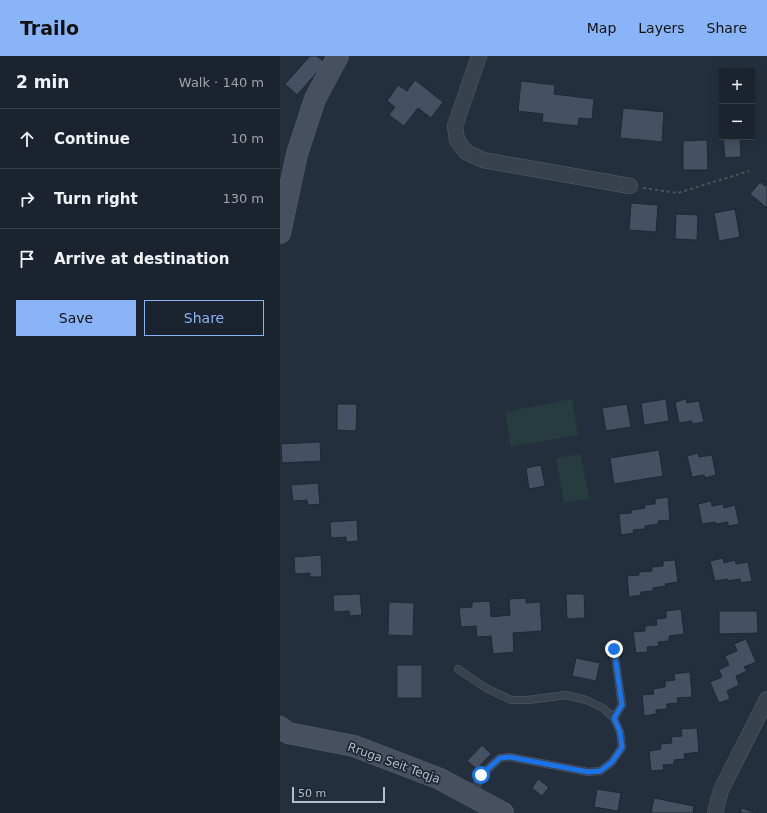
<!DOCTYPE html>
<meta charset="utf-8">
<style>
body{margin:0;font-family:"DejaVu Sans",sans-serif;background:#242b36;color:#f1f3f6}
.controls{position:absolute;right:12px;top:12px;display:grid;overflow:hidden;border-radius:0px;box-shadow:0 2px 10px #0003}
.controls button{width:36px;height:36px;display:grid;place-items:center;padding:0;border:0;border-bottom:1px solid #39404a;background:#1b232e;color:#f1f3f6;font:20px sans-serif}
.scale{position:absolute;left:12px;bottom:10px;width:93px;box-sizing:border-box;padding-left:4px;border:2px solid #b4bcc9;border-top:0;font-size:11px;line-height:14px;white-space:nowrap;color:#b4bcc9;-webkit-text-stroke:3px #1d2633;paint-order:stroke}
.stop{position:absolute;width:12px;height:12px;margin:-9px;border:3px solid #1a73e8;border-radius:50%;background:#fff}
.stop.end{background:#1a73e8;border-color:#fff;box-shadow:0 1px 4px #0008}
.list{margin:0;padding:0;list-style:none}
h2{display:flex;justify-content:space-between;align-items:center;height:52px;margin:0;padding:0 16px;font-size:17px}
h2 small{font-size:13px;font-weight:400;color:#a0a4aa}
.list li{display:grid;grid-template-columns:26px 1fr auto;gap:12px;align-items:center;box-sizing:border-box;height:60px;padding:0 16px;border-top:1px solid #39404a}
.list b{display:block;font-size:15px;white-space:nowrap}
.list em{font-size:13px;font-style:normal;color:#a0a4aa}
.actions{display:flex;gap:8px;padding:12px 16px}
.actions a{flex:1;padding:9px 0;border:1px solid #8ab4f8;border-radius:0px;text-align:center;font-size:14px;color:#8ab4f8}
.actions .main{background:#8ab4f8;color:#111}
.icon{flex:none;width:22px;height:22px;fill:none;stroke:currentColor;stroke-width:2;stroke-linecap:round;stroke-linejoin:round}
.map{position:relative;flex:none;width:487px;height:757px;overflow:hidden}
header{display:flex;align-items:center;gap:24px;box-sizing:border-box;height:56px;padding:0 20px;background:#8ab4f8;color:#111}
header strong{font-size:19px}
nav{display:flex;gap:22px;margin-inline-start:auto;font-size:14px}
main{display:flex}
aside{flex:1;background:#1b232e}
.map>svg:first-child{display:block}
</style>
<header>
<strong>Trailo</strong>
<nav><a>Map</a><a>Layers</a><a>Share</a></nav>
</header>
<main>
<aside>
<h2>2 min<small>Walk · 140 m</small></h2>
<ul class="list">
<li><svg class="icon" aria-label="ahead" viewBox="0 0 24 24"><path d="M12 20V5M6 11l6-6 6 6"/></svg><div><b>Continue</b></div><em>10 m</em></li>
<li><svg class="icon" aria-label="right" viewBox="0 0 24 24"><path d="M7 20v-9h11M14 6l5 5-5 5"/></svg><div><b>Turn right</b></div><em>130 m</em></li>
<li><svg class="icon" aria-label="arrive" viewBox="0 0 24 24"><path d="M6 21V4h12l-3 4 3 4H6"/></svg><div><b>Arrive at destination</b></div></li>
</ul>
<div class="actions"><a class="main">Save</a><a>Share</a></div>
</aside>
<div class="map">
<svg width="487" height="757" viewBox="0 0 487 757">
<rect width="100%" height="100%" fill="#242f3e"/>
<g fill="#263c3f">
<path d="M292,343L298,379L231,391L225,356Z"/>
<path d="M301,398L309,443L284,447L276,402Z"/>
</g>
<g fill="#455162" stroke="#1f2835">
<path d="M30,0H37L45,7L17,39L5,28Z"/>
<path d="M135,24L163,46L151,62L138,52L124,70L109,59L115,51L107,45L118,29L127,35Z"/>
<path d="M241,25L275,29L274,38L314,43L312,63L299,62L298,70L262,66L263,58L238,55Z"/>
<path d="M343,52L384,56L382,86L340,82Z"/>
<path d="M343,52L384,56L382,86L340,82Z"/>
<path d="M443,81H460L461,101L445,102Z"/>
<path d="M443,81H460L461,101L445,102Z"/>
<path d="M427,84L428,114H403V85Z"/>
<path d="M427,84L428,114H403V85Z"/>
<path d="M480,126L485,130L487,128V152L470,138Z"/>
<path d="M480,126L485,130L487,128V152L470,138Z"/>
<path d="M351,147L378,149L376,176L349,174Z"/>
<path d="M351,147L378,149L376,176L349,174Z"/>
<path d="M455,153L460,181L439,185L434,157Z"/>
<path d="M455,153L460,181L439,185L434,157Z"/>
<path d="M396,158L418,159L417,184L395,183Z"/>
<path d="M396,158L418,159L417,184L395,183Z"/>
<path d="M386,343L389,365L364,369L361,347Z"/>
<path d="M386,343L389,365L364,369L361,347Z"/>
<path d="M406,343L407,347L419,345L424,366L412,368V365L399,367L395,346Z"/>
<path d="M406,343L407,347L419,345L424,366L412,368V365L399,367L395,346Z"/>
<path d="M57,348H77L76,375L57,374Z"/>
<path d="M57,348H77L76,375L57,374Z"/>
<path d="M347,348L351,371L326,375L322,352Z"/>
<path d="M347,348L351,371L326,375L322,352Z"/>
<path d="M40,386L41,405L2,407L1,388Z"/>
<path d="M40,386L41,405L2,407L1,388Z"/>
<path d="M379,394L383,420L334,428L330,402Z"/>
<path d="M379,394L383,420L334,428L330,402Z"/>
<path d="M418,397L419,401L432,399L436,419L425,422L424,419L412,421L407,400Z"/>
<path d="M418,397L419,401L432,399L436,419L425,422L424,419L412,421L407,400Z"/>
<path d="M261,409L265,430L249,433L246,412Z"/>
<path d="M261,409L265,430L249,433L246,412Z"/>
<path d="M38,427L40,448L28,449L27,444L13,445L11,429Z"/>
<path d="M38,427L40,448L28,449L27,444L13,445L11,429Z"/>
<path d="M388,441L390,464L378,465V468L365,470V473L353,474L354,477L341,479L339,458L351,457L352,454L365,452L364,449L375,448V443Z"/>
<path d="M388,441L390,464L378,465V468L365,470V473L353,474L354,477L341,479L339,458L351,457L352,454L365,452L364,449L375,448V443Z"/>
<path d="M431,445L432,450L443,448L444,452L455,449L459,468L448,470V466L435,468V466L422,468L418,448Z"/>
<path d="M431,445L432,450L443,448L444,452L455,449L459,468L448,470V466L435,468V466L422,468L418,448Z"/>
<path d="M77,464L78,485L66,486V481L51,482L50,466Z"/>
<path d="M77,464L78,485L66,486V481L51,482L50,466Z"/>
<path d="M41,499L42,521H30V517L15,518L14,501Z"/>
<path d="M41,499L42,521H30V517L15,518L14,501Z"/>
<path d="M443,502L444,507L455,504L456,508L468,506L472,525L461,527L460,523L448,525L447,523L435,525L430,505Z"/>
<path d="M443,502L444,507L455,504L456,508L468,506L472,525L461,527L460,523L448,525L447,523L435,525L430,505Z"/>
<path d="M395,504L398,526L385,528L386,530L373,532V535L361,536V539L349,541L347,520L359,519V516L372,515V511L383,510V505Z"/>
<path d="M395,504L398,526L385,528L386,530L373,532V535L361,536V539L349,541L347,520L359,519V516L372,515V511L383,510V505Z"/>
<path d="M80,538L82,559L70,560L69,555L54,556L53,539Z"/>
<path d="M80,538L82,559L70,560L69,555L54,556L53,539Z"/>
<path d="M286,538H304L305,562L287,563Z"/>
<path d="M246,542V547L260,546L262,575L233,577L234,596L213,598L211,580L197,581L196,570L181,571L179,552L192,551V546L210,545L211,561L230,559L229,543Z"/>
<path d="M246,542V547L260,546L262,575L233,577L234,596L213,598L211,580L197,581L196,570L181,571L179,552L192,551V546L210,545L211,561L230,559L229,543Z"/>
<path d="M109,546L134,547L133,580L108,579Z"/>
<path d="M401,553L404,578L389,580V585L378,586L379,590L367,591L368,596L356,597L353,576L365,575V570L377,569L376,563L386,562V555Z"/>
<path d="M401,553L404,578L389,580V585L378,586L379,590L367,591L368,596L356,597L353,576L365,575V570L377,569L376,563L386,562V555Z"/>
<path d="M439,555H477L478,577L439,578Z"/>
<path d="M439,555H477L478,577L439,578Z"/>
<path d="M466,583L476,606L464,611L467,615L456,620L459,629L447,635L450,643L439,647L430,626L442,621L439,614L449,609L445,600L457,595L454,588Z"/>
<path d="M466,583L476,606L464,611L467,615L456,620L459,629L447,635L450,643L439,647L430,626L442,621L439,614L449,609L445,600L457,595L454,588Z"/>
<path d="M296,602L320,607L316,625L292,620Z"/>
<rect x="117" y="609" width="25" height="33"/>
<path d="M410,616L412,641L397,642L398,647L387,648V653L376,654V658L364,660L362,639L374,638L373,633L385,631V625L395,624L394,618Z"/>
<path d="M410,616L412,641L397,642L398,647L387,648V653L376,654V658L364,660L362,639L374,638L373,633L385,631V625L395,624L394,618Z"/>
<path d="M417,672L419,696L404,698L405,703L394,704V708L383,709L384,714L371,715L369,695L381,693L380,688L392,687L391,681L402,680L401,673Z"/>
<path d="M417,672L419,696L404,698L405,703L394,704V708L383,709L384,714L371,715L369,695L381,693L380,688L392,687L391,681L402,680L401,673Z"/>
<path d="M202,689L211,698L197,713L187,705Z"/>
<path d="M258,723L269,731L262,740L252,732Z"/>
<path d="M258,723L269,731L262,740L252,732Z"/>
<path d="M317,733L341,737L338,755L314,751Z"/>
<path d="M317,733L341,737L338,755L314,751Z"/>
<path d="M374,742L414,750L413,757H371Z"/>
<path d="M374,742L414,750L413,757H371Z"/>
<path d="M462,752L476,757H460Z"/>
</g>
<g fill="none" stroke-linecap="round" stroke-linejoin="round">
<defs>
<g id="service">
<path d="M334,593L342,649L334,662"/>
<path d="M178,613L206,632L231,644H248L286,639L306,644L323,652L334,662L340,676L342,691L332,706L320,715L308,716L230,701L220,702L201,719L193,739"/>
</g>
<g id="minor">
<path d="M199,0L175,70L177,84L186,96L203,104L350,130"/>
<path d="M435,757L441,734L487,643"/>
</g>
<g id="secondary">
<path d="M0,177L17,98L35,43L58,0"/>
<path d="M0,671L8,677L74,690L160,723L223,757"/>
</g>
</defs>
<use href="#service" stroke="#565f6c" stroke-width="8"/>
<use href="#minor" stroke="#565f6c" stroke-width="16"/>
<use href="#secondary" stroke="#565f6c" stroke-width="22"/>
<path stroke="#44595c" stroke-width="2" stroke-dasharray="3 3" stroke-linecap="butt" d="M363,132L398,137L469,115"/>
<use href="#service" stroke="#38414e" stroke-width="7"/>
<use href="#minor" stroke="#38414e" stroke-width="15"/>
<use href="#secondary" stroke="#465061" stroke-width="21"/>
</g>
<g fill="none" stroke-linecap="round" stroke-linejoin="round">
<path stroke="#1a73e8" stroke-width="5" d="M201,719L220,702L230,701L308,716L320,715L332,706L342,691L340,676L334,662L342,649L334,593"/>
</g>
<g text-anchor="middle" stroke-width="3.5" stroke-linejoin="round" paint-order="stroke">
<g font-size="12" fill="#b4bcc9" stroke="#1d2633">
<text transform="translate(114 707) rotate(20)" y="4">Rruga Seit Teqja</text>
</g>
</g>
</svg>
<div class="controls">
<button>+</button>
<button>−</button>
</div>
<div class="scale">50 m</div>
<div class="stop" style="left:201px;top:719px"></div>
<div class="stop end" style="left:334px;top:593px"></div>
</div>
</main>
